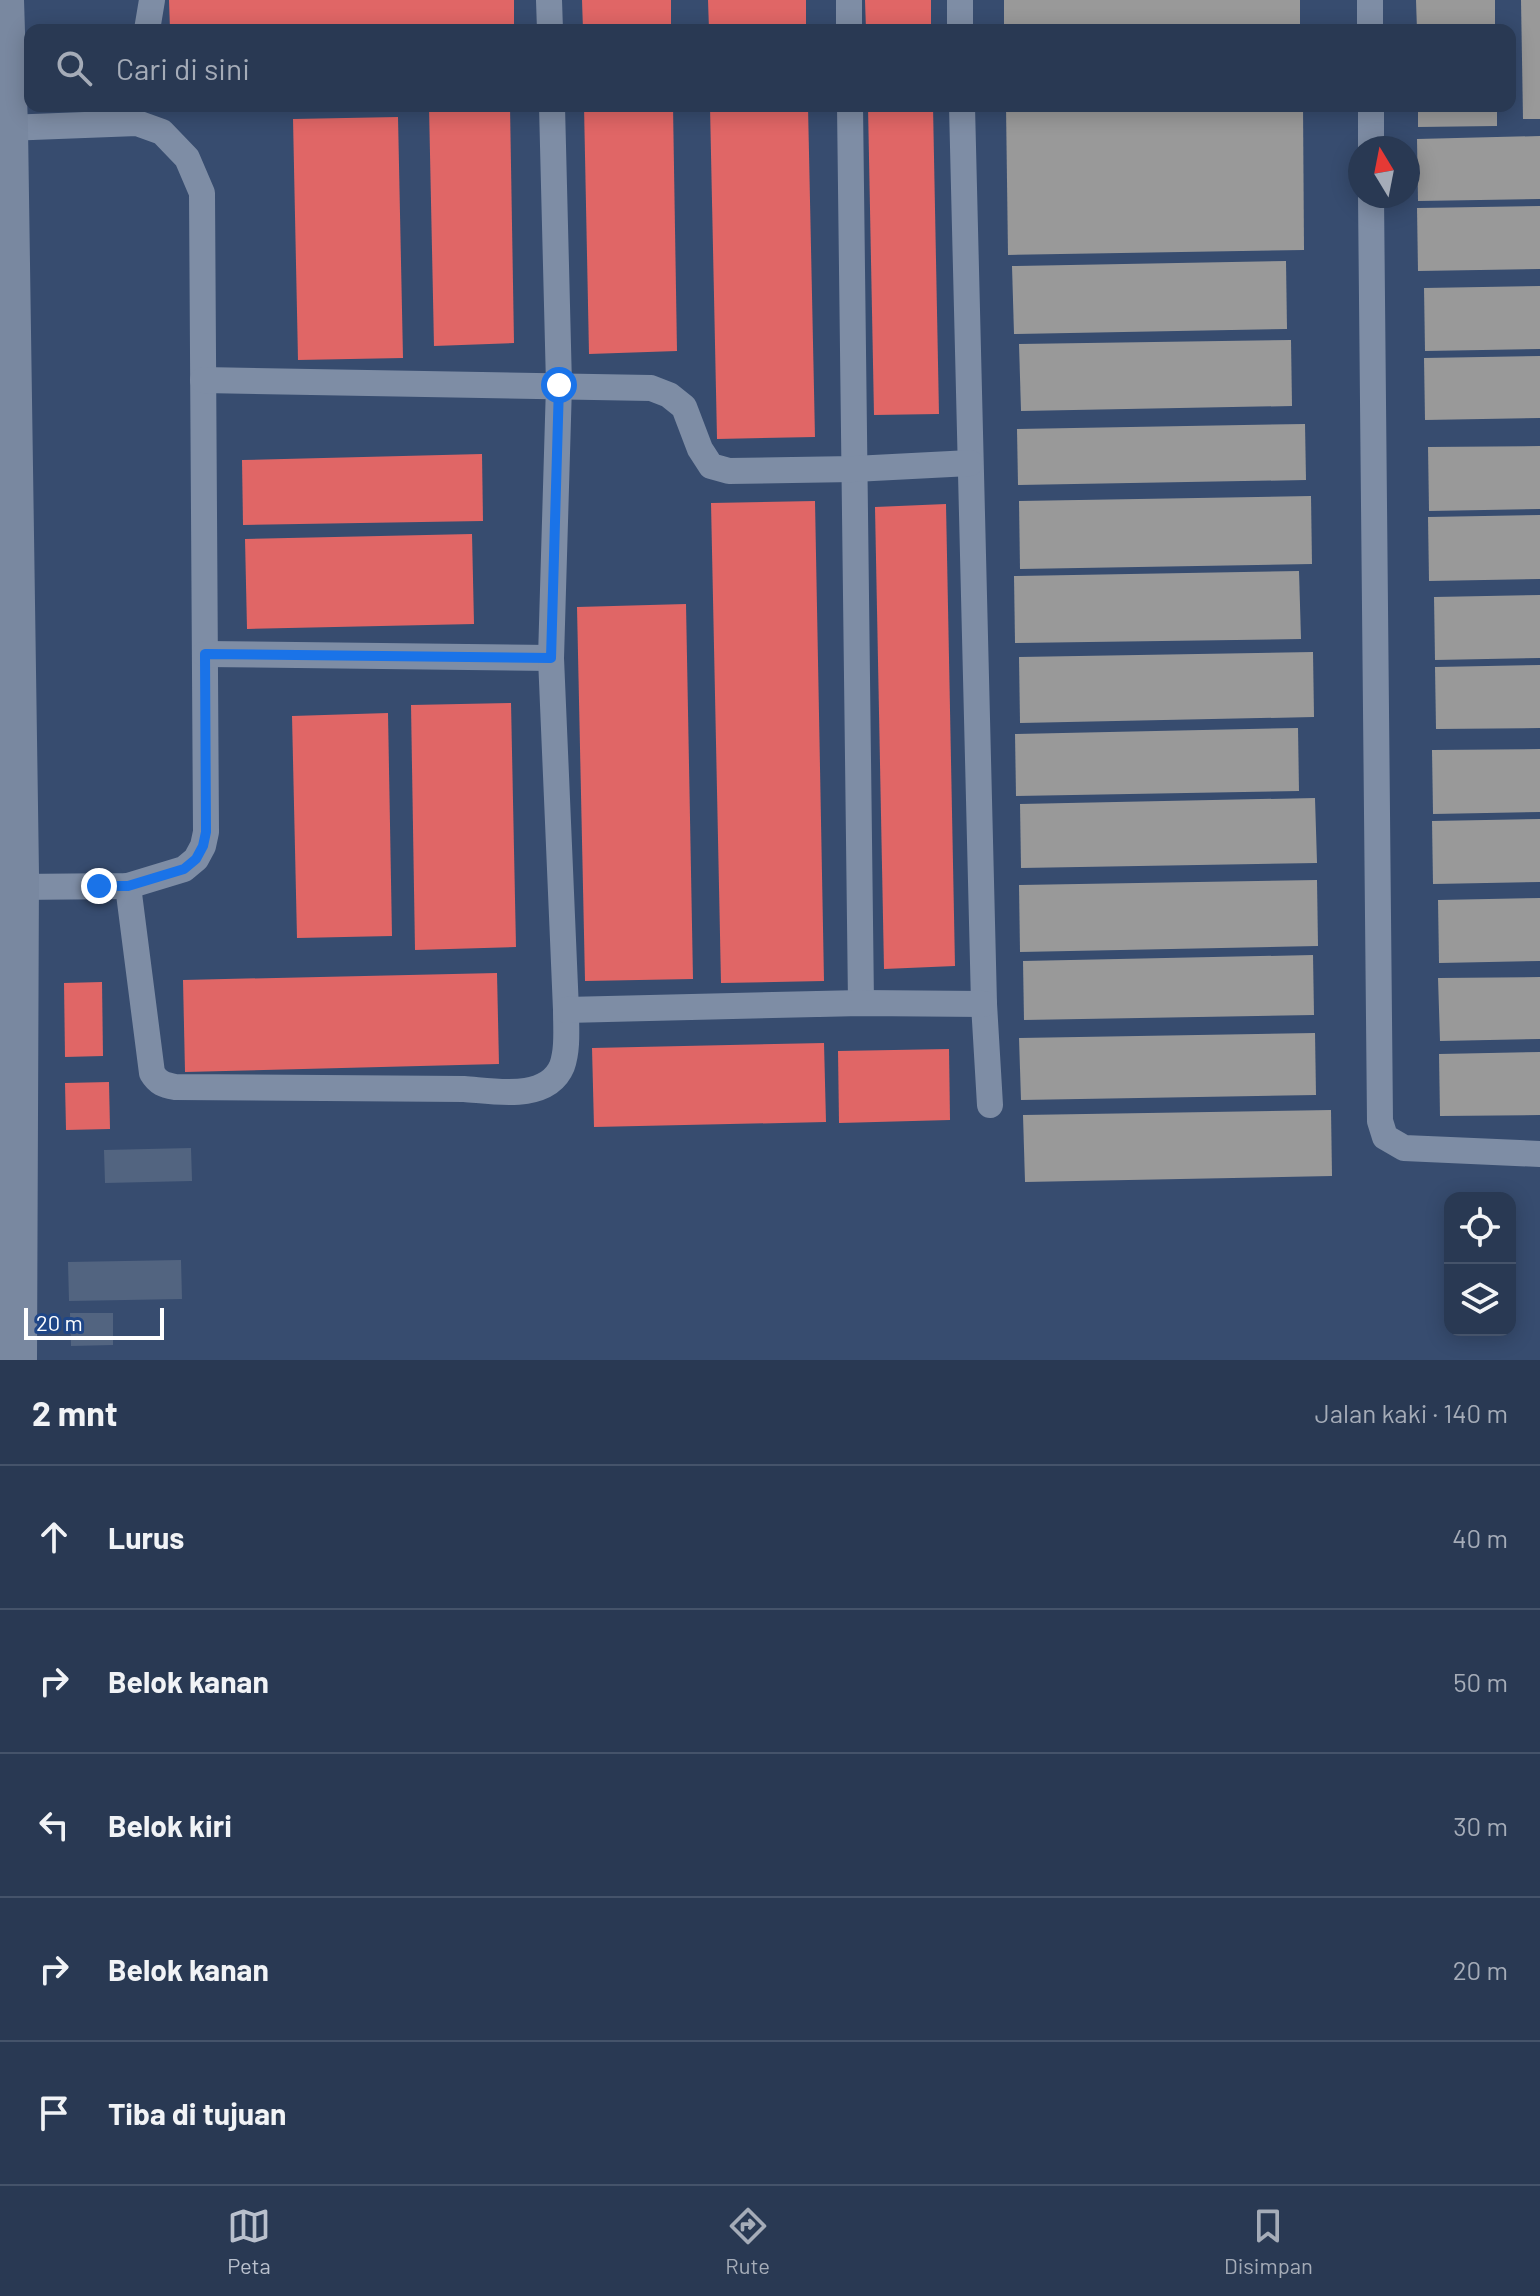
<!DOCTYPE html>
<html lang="id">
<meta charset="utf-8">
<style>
body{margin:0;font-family:Barlow,sans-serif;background:#35445d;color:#f1f3f6}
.controls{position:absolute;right:24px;bottom:24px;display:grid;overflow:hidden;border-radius:16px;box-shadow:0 4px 20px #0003}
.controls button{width:72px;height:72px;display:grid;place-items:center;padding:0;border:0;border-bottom:2px solid #45536a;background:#293953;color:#f1f3f6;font:40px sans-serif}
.compass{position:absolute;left:1348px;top:136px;width:72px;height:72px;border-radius:50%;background:#293953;box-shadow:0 4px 20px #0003;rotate:350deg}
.scale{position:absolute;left:24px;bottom:20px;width:140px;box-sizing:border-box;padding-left:8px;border:4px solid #fff;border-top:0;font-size:22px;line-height:28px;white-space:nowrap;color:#fff;-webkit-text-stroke:6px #1f4687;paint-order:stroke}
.stop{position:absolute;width:24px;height:24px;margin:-18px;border:6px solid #1a73e8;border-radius:50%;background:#fff}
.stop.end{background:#1a73e8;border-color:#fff;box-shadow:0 2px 8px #0008}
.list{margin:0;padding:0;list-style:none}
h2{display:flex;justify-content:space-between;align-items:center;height:104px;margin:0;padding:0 32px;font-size:34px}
h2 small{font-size:26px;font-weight:400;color:#a5acb8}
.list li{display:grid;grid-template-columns:52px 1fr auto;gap:24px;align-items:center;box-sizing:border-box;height:144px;padding:0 32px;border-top:2px solid #45536a}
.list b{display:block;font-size:30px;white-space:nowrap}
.list em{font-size:26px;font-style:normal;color:#a5acb8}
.icon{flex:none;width:44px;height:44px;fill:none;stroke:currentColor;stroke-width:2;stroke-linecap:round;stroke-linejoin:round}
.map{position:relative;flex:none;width:1540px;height:1360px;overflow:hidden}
.search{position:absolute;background:#293953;box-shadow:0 4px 20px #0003;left:24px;right:24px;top:24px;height:88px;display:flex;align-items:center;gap:20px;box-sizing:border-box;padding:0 28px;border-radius:16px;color:#a5acb8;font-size:30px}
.sheet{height:824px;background:#293953}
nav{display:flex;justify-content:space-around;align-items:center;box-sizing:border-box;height:112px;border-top:2px solid #45536a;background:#293953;font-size:22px;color:#a5acb8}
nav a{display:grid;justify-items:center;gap:4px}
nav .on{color:#b9c0cd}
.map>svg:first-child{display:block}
</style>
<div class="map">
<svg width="1540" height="1360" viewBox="0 0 1540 1360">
<rect width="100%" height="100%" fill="#374c6f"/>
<g fill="#e06666">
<path d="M169,0H514V30H170Z"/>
<path d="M582,0H671V30H583Z"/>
<path d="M708,0H806V30H709Z"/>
<path d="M865,0H931V30H866Z"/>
<path d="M429,106H510L514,343L434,346Z"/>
<path d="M584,106H673L677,351L589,354Z"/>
<path d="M710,106H808L815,437L717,439Z"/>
<path d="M868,106H933L939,414L874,415Z"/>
<path d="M398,117L403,358L298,360L293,119Z"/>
<path d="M482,454L483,521L243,525L242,460Z"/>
<path d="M815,501L824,981L721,983L711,503Z"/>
<path d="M946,504L955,966L884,969L875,507Z"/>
<path d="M472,534L474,624L247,629L245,539Z"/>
<path d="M686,604L693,979L585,981L577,607Z"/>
<path d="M511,703L516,947L415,950L411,705Z"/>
<path d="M388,713L392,936L297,938L292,716Z"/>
<path d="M497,973L499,1064L185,1072L183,980Z"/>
<path d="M102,982L103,1056L65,1057L64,983Z"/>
<path d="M824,1043L826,1122L594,1127L592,1048Z"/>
<path d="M949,1049L950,1120L839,1123L838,1051Z"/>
<path d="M109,1082L110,1129L66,1130L65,1083Z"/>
</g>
<g fill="#999">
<rect x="1004" y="0" width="296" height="30"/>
<path d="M1416,0H1495V30H1417Z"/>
<path d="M1521,0H1540V119H1523Z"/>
<path d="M1006,106H1303L1304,250L1008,255Z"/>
<path d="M1418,106H1497V126L1418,127Z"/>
<path d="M1540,136V199L1418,201L1417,139Z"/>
<path d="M1540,206V269L1418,271L1417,208Z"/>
<path d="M1286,261L1287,329L1014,334L1012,266Z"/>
<path d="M1540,286V349L1425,351L1424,288Z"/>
<path d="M1291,340L1292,406L1021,411L1019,344Z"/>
<path d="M1540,356V418L1425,420L1424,358Z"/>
<path d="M1305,424L1306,480L1018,485L1017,429Z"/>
<path d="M1540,446V509L1429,511L1428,447Z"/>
<path d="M1311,496L1312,564L1020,569L1019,501Z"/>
<path d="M1540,515V579L1429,581L1428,517Z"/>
<path d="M1299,571L1301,639L1015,643L1014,576Z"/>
<path d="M1540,595V658L1435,660L1434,597Z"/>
<path d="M1313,652L1314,717L1020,723L1019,657Z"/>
<path d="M1540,665V728L1436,729L1435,667Z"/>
<path d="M1298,728L1299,791L1016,796L1015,734Z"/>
<path d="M1540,749V812L1433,814L1432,750Z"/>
<path d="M1315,798L1317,863L1021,868L1020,804Z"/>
<path d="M1540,819V882L1433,884L1432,821Z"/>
<path d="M1317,880L1318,946L1020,952L1019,885Z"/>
<path d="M1540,898V961L1439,963L1438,900Z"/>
<path d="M1313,955L1314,1015L1024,1020L1023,961Z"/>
<path d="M1540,977V1039L1440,1041L1438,978Z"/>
<path d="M1315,1033L1316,1095L1021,1100L1019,1038Z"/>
<path d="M1540,1052V1115L1440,1116L1439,1054Z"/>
<path d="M1331,1110L1332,1176L1025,1182L1023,1115Z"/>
</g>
<g fill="#526480">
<path d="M191,1148L192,1181L105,1183L104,1150Z"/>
<path d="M181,1260L182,1299L69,1301L68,1262Z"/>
<path d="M70,1313H113V1345L71,1346Z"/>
</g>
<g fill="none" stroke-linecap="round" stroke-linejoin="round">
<g stroke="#7e8da5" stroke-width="26">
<path d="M549,0L550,30"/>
<path d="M849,0V30"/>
<path d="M960,0V30"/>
<path d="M1370,0V30"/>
<path d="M147,30L152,0"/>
<path d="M850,106L861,1003"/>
<path d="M962,106L984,1004L990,1105"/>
<path d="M1371,106V148"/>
<path d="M6,128L137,123L162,132L187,158L202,193L206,832L203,846L196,859L184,869L128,886L16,887"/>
<path d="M1371,196L1380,1121L1385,1137L1404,1148L1540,1154"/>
<path d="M203,380L651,388L669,395L684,407L700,449L711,466L729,471L854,469L970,463"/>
<path d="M205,654L551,658"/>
<path d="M128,886L152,1073C158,1083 164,1085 175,1087L464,1089C494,1091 547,1102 562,1066C568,1049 566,1028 566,1010L551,658L559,385L552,106"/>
<path d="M566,1010L861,1003L984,1004"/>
</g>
<path stroke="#7988a0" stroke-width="44" d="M2,0L6,128L17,874L15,1360"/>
</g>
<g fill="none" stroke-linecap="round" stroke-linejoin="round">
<path stroke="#1a73e8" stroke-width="10" d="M99,886H128L184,869L196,859L203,846L206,832L205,654L551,658L559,385"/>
</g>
</svg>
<div class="controls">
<button><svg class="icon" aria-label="locate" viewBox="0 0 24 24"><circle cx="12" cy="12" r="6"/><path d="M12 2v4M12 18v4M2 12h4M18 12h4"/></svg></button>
<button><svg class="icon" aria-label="layers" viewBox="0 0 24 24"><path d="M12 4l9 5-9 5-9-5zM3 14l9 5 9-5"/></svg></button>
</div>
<svg class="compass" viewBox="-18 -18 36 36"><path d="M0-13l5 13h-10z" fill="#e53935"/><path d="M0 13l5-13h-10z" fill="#a5acb8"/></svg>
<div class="scale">20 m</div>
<div class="stop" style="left:559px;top:385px"></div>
<div class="stop end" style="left:99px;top:886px"></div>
<div class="search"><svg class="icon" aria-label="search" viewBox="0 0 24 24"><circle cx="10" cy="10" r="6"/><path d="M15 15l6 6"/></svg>Cari di sini</div>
</div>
<section class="sheet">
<h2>2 mnt<small>Jalan kaki · 140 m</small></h2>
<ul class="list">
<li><svg class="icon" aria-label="ahead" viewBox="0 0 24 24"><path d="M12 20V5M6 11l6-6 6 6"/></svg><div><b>Lurus</b></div><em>40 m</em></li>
<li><svg class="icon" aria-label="right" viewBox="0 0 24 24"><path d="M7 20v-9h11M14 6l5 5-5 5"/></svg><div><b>Belok kanan</b></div><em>50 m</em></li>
<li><svg class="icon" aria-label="left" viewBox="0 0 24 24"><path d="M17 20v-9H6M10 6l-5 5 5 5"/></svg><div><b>Belok kiri</b></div><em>30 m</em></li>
<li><svg class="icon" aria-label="right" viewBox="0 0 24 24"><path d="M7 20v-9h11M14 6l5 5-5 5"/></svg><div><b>Belok kanan</b></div><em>20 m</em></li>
<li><svg class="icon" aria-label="arrive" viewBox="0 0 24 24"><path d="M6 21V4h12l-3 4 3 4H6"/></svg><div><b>Tiba di tujuan</b></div></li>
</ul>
</section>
<nav>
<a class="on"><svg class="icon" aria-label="map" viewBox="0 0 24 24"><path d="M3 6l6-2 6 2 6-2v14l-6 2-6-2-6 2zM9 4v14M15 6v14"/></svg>Peta</a>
<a><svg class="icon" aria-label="directions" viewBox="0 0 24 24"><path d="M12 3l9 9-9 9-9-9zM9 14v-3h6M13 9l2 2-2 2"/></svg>Rute</a>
<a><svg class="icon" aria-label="saved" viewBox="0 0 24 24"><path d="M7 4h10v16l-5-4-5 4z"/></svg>Disimpan</a>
</nav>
